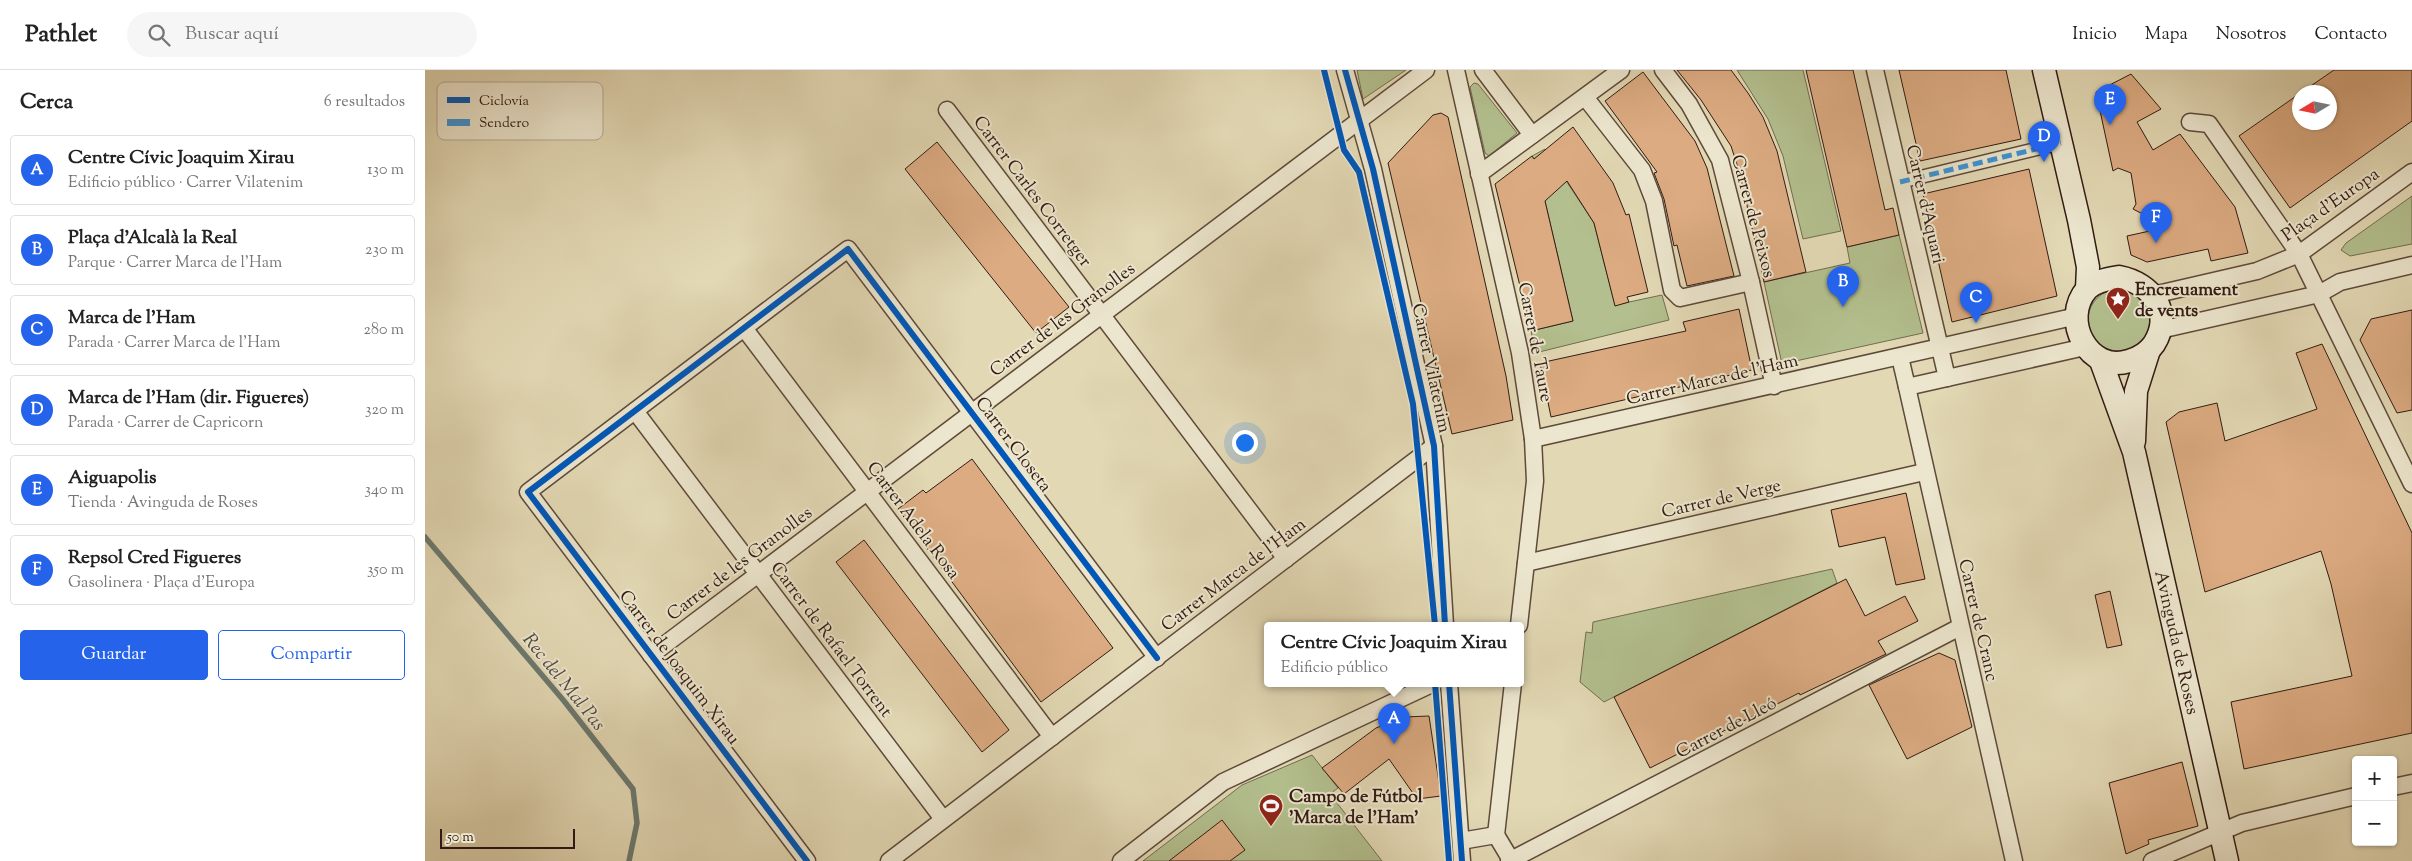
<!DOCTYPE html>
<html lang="es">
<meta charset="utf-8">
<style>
body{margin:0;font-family:"Sorts Mill Goudy",serif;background:#f6f6f6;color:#222}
.controls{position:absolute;right:15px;bottom:15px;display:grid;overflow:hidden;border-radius:5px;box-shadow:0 1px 4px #0004}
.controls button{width:45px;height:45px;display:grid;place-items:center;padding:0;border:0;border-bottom:1px solid #e0e0e0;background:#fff;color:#222;font:25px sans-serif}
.compass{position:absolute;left:1867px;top:15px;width:45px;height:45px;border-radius:50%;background:#fff;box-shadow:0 1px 4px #0004;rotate:260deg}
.scale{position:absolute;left:15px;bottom:12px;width:135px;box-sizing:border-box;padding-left:5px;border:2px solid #321b13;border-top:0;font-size:14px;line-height:18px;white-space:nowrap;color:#321b13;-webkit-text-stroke:4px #ece6ce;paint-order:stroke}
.you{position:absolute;left:819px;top:372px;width:18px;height:18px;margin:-12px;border:4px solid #fff;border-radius:50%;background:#1a73e8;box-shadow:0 0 0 8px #1a73e833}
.badge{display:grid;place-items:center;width:32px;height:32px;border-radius:50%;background:#2563eb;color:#fff;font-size:16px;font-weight:700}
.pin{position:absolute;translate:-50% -41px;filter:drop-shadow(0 1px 2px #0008)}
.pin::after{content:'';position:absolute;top:26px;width:18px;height:15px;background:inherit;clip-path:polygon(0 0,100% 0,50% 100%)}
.popup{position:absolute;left:839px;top:552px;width:260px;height:65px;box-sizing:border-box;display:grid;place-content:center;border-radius:5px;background:#fff;filter:drop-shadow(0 1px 4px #0005);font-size:16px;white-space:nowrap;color:#767676}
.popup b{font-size:19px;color:#222}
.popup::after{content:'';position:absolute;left:50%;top:100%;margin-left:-10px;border:10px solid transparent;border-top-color:#fff}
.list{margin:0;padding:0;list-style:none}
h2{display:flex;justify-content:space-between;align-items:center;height:65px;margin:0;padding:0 20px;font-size:21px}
h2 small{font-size:16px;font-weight:400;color:#767676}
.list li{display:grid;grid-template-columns:32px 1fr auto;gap:15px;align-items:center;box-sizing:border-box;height:70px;margin:0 10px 10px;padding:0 10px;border:1px solid #e0e0e0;border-radius:5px}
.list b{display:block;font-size:19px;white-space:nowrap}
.list p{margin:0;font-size:16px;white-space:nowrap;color:#767676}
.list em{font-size:16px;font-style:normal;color:#767676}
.actions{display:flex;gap:10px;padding:15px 20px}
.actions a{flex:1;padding:11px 0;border:1px solid #2563eb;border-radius:5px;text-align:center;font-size:18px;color:#2563eb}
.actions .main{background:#2563eb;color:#fff}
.icon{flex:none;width:28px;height:28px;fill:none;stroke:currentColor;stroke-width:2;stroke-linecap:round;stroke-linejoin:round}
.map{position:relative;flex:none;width:1987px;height:791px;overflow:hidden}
header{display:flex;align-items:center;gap:30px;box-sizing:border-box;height:70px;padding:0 25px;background:#fff;border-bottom:1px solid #e0e0e0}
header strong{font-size:24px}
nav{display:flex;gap:28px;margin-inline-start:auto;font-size:18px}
.search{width:350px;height:45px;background:#f6f6f6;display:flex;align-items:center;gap:12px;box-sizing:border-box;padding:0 18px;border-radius:28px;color:#767676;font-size:19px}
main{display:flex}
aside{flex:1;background:#fff}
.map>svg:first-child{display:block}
</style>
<header>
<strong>Pathlet</strong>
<div class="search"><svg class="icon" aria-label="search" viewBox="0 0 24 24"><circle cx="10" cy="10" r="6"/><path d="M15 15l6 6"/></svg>Buscar aquí</div>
<nav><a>Inicio</a><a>Mapa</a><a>Nosotros</a><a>Contacto</a></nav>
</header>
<main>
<aside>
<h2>Cerca<small>6 resultados</small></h2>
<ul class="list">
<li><span class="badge">A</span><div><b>Centre Cívic Joaquim Xirau</b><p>Edificio público · Carrer Vilatenim</p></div><em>130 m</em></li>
<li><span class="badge">B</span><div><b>Plaça d'Alcalà la Real</b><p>Parque · Carrer Marca de l'Ham</p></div><em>230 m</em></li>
<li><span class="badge">C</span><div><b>Marca de l'Ham</b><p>Parada · Carrer Marca de l'Ham</p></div><em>280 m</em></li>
<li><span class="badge">D</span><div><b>Marca de l'Ham (dir. Figueres)</b><p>Parada · Carrer de Capricorn</p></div><em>320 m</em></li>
<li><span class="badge">E</span><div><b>Aiguapolis</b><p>Tienda · Avinguda de Roses</p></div><em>340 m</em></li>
<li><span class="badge">F</span><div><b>Repsol Cred Figueres</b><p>Gasolinera · Plaça d'Europa</p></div><em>350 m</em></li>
</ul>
<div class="actions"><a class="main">Guardar</a><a>Compartir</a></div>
</aside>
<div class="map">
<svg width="1987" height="791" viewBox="0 0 1987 791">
<rect width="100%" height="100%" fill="#e2d8b4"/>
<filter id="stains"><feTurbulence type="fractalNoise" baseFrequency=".004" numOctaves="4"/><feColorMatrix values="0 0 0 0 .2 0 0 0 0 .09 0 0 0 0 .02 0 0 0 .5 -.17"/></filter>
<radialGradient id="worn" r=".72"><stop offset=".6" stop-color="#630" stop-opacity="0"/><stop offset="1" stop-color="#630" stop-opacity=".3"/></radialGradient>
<g fill="#b3bf8e" stroke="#726d50">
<path d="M932,0H981L938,29Z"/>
<path d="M1312,0H1378L1416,161L1378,169L1358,86L1343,49Z"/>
<path d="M1049,13L1053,14L1092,63L1064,86L1060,83L1045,17Z"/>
<path d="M1120,79L1169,153L1190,235L1237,225L1244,250L1110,283L1106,261L1148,251L1120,131L1107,86Z"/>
<path d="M1987,126V174L1925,186L1916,180L1921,173Z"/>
<path d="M1474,165L1498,263L1357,294L1339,212L1425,193L1422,177Z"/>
<circle cx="1694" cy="250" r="31"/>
<path d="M1407,499L1412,513L1179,632L1155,612L1161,562L1167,563L1168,552Z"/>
<path d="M887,685L913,718L905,724L957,791H718L817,715Z"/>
</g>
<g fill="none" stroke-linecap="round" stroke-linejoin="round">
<path stroke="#6d7a70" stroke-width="5.5" d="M0,467L139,631L208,719L212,753L204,791"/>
</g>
<g fill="#dcab82" stroke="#321b13">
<path d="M1252,0H1306L1323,23L1338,47L1352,81L1381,202L1339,212L1315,104L1306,76L1276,30Z"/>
<path d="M1381,0H1428L1460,140L1468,138L1474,165L1422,177Z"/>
<path d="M1474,0H1581L1596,69L1495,91Z"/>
<path d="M1909,0H1987V51L1865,138L1814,66L1874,24V52H1904V22H1877Z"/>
<path d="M1218,2L1270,71L1282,98L1309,206L1262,216L1252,175L1249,176L1239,129L1229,103L1232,102L1180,31Z"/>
<path d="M1706,4L1736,39L1712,52L1728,80L1755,64L1810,137L1823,183L1786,191L1783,179L1722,192L1706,185L1702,166L1743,157L1708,139L1711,134L1706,103L1693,98L1688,101L1671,22Z"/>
<path d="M1016,43L1023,47L1081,306L1088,350L1027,364L963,93L1008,45Z"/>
<path d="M1148,57L1188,113L1201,145L1204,144L1223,222L1202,227L1204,232L1190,236L1169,153L1142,111L1120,131L1148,251L1106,261L1070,114L1107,86L1109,89Z"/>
<path d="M512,72L644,237L611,263L480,99Z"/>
<path d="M1604,99L1632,226L1527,252L1498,124Z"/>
<path d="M1314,239L1327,300L1126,347L1115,293L1261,261L1258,252Z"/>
<path d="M1987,240V340L1972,343L1935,270L1946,249Z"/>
<path d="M1897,274L1987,463V663L1819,699L1806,632L1927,606L1906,514L1896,481L1780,522L1741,352L1754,342L1792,333L1800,371L1892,339L1871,283Z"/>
<path d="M547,389L688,578L616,632L473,439L498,420L501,423Z"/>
<path d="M1481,423L1500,509L1471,515L1460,467L1414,477L1406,440Z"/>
<path d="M439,470L584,660L557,682L411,492Z"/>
<path d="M1421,509L1440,546L1480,526L1493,551L1453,571L1461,584L1375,625L1374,623L1225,698L1189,627Z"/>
<path d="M1685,521L1697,575L1682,578L1670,525Z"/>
<path d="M1514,583L1530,590L1547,657L1482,689L1444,615Z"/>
<path d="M1004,646L1016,726L992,729L964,689L919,724L897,698L951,658L979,647Z"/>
<path d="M1757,692L1773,756L1723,770L1724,774L1701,784L1684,713Z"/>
<path d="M797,750L820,780L805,791H744Z"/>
</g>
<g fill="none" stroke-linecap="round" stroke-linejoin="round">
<defs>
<path id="pedestrian" d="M1475,112L1636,73"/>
<g id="minor">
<path d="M920,0L948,99L1009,376L1020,555"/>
<path d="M1031,0L1095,283L1108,369L1110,411L1094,555"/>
<path d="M1058,0L1107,65"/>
<path d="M1238,0L1264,34L1295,90L1326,212L1349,316"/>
<path d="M1450,0L1522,308L1482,317L1475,287"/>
<path d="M1160,27L1217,100L1229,131L1247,220L1255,228L1326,212"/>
<path d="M522,40L861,489"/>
<path d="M1765,52L1784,54L1874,184L1987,414"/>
<path d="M1054,104L1196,0"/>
<path d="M1728,225L1832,201L1874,184L1987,102"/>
<path d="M319,258L627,667"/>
<path d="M1735,260L1894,224L1915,212L1987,195"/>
<path d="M1522,308L1660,277"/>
<path d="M1482,317L1589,791"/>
<path d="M210,341L518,749"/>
<path d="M1108,369L1652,246"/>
<path d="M1101,493L1499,402"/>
<path d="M226,585L1001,0"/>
<path d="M1024,613L1037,791"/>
<path d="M1968,717L1987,713"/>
<path d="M1071,765L1088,613"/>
<path d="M1071,765L1086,790"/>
<path d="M1036,771L1071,765"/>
<path d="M382,791L103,422L423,179L732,588"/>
<path d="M464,791L1009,376"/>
<path d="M696,791L798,712L1009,613"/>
<path d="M1084,791L1535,557"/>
<path d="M1727,791L1817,753L1931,726"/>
</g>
<g id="secondary">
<path d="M1619,0L1654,150L1663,197L1662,219"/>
<path d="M1694,207C1726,213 1749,242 1729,274C1723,283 1714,288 1704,291C1664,304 1635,250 1662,219C1670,211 1683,209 1694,207Z"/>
<path id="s1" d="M1676,291L1709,382L1802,791"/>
<path d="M1709,371L1711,321L1724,280"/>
</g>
</defs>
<use href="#pedestrian" stroke="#5e4a3b" stroke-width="15"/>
<use href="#minor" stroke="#5e4a3b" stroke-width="19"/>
<use href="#secondary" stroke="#321b13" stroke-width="25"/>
<use href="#pedestrian" stroke="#ece6ce" stroke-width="12"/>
<use href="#minor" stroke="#ece6ce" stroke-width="16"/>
<use href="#secondary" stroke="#ece6ce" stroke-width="22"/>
<path stroke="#3d94d3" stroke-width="5" stroke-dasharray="10 5" stroke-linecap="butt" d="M1475,112L1636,73"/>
<defs>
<g id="cycleway">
<path d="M899,0L919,80L934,102L988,334L1010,555"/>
<path d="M920,0L948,99L1009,376L1020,555"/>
<path d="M1010,613L1024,791"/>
<path d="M1024,613L1037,791"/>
<path d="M382,791L103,422L423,179L732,588"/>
</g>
</defs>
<use href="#cycleway" stroke="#ece6ce" stroke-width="9"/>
<use href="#cycleway" stroke="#0057b8" stroke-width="6"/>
</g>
<defs>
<symbol id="sight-pin" viewBox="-11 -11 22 30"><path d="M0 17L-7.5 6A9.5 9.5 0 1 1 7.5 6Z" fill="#8f2418" stroke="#ece6ce"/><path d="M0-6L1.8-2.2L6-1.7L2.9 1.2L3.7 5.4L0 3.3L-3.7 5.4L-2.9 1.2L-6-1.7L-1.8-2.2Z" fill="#fff"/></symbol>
<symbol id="stadium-pin" viewBox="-11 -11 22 30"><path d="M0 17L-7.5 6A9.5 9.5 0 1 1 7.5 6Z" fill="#8f2418" stroke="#ece6ce"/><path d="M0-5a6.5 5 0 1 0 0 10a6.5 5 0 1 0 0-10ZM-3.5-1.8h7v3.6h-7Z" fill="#fff"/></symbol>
</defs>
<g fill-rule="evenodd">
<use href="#sight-pin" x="1679" y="215" width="28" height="38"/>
<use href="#stadium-pin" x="832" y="722" width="28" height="38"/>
</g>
<g text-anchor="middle" stroke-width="4" stroke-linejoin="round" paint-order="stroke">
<g font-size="18" fill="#321b13" stroke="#ece6ce">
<text transform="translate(608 121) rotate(53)" y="6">Carrer Carles Corretger</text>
<text transform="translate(1501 134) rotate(77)" y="6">Carrer d'Aquari</text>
<text transform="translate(1905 134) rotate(-35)" y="6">Plaça d'Europa</text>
<text transform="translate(1329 146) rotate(75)" y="6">Carrer de Peixos</text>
<text transform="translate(637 249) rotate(-37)" y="6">Carrer de les Granolles</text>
<text transform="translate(1111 272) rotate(79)" y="6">Carrer de Taure</text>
<text transform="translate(1007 298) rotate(78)" y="6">Carrer Vilatenim</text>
<text transform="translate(1287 309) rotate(-13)" y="6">Carrer Marca de l'Ham</text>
<text transform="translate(589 374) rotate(53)" y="6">Carrer Closeta</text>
<text transform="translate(1296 428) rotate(-13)" y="6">Carrer de Verge</text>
<text transform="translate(489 450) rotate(53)" y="6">Carrer Adela Rosa</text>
<text transform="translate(314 493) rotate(-37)" y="6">Carrer de les Granolles</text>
<text transform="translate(808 504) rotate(-37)" y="6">Carrer Marca de l'Ham</text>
<text transform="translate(1554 550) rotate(77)" y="6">Carrer de Cranc</text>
<text transform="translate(407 569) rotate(53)" y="6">Carrer de Rafael Torrent</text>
<text dy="6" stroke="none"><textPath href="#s1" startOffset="292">Avinguda de Roses</textPath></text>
<text transform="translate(255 597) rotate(53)" y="6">Carrer de Joaquim Xirau</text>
<text transform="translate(1301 657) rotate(-28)" y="6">Carrer de Lleó</text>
</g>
<g font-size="18" font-weight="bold" fill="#321b13" stroke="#ece6ce" text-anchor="start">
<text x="1710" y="225">Encreuament<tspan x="1710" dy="21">de vents</tspan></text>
<text x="864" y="732">Campo de Fútbol<tspan x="864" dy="21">'Marca de l'Ham'</tspan></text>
</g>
<g font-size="19" font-style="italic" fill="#504b42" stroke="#ece6ce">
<text transform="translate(140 611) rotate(51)" y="7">Rec del Mal Pas</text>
</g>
</g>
<rect x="12" y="12" width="166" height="58" rx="8" fill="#ece6ce" stroke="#b4a996" stroke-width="1"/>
<rect x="22" y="27" width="23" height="6" fill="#0057b8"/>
<rect x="22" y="49" width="23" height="7" fill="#3d94d3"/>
<g font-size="14" fill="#321b13">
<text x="54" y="35">Ciclovía</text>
<text x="54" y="57">Sendero</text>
</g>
<rect width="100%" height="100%" filter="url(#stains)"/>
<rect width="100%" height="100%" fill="url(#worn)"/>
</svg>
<div class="controls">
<button>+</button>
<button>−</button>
</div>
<svg class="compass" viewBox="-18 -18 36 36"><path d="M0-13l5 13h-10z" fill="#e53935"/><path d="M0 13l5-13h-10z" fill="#767676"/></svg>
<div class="scale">50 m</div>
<div class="you"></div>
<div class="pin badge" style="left:969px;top:674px">A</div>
<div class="popup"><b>Centre Cívic Joaquim Xirau</b>Edificio público</div>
<div class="pin badge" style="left:1418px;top:237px">B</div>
<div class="pin badge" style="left:1551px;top:253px">C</div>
<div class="pin badge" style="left:1619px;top:92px">D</div>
<div class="pin badge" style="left:1685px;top:55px">E</div>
<div class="pin badge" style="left:1731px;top:173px">F</div>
</div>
</main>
